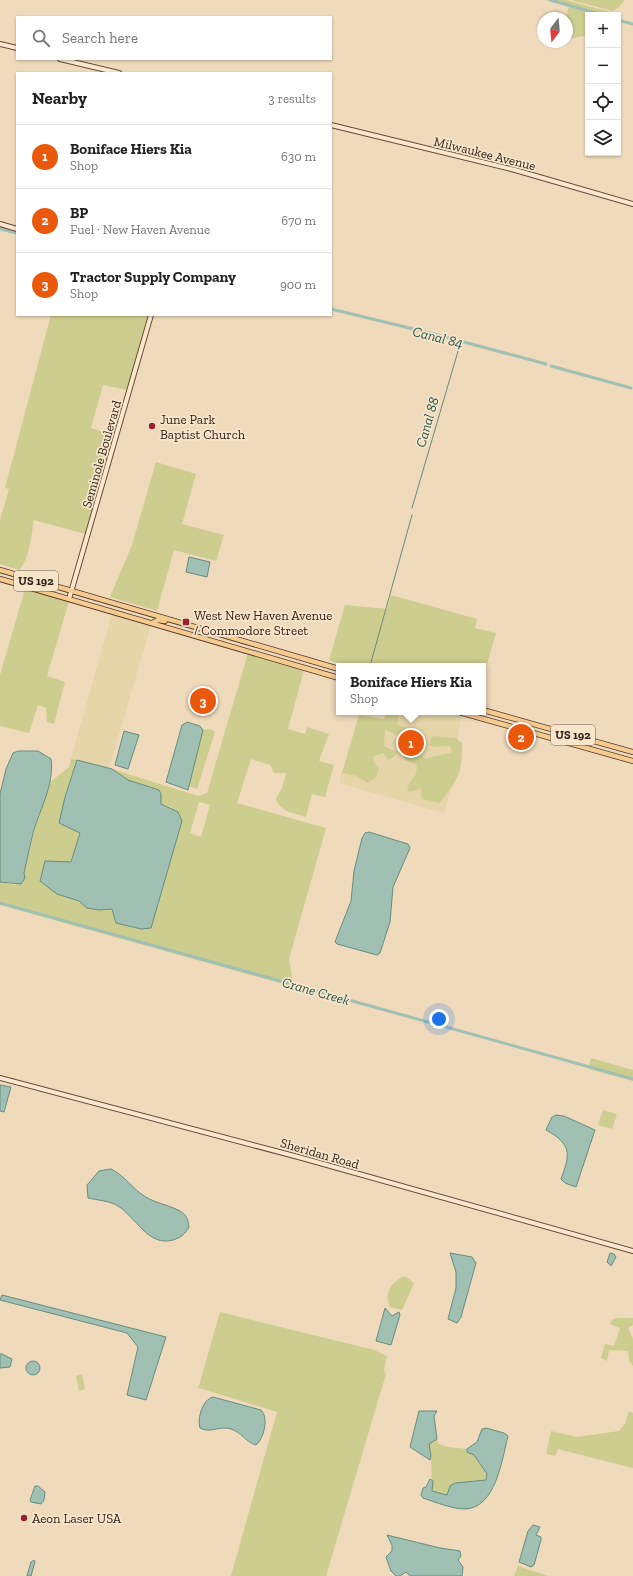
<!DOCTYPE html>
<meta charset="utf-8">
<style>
body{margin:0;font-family:"Zilla Slab",serif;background:#f2f2f2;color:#222}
.controls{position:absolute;right:12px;top:12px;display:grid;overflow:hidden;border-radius:0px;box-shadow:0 1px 3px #0004}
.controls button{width:36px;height:36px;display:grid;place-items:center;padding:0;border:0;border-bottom:1px solid #e0e0e0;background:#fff;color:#222;font:20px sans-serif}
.compass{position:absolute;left:537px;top:12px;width:36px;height:36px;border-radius:50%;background:#fff;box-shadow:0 1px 3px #0004;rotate:196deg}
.you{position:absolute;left:439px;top:1019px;width:14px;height:14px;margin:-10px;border:3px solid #fff;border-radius:50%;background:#1a73e8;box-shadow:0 0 0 6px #1a73e833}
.badge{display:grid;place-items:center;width:26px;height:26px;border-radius:50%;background:#ea580c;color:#fff;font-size:13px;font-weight:700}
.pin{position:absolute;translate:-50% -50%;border:2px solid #fff;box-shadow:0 1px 4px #0006}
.popup{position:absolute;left:336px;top:663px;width:150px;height:52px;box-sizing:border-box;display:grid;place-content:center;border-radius:0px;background:#fff;filter:drop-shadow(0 1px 3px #0005);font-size:13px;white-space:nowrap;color:#767676}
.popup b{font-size:15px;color:#222}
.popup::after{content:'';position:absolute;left:50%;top:100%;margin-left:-8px;border:8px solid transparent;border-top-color:#fff}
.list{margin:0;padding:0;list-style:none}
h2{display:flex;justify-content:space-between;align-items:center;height:52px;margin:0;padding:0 16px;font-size:17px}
h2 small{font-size:13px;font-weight:400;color:#767676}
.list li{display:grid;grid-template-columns:26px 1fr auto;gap:12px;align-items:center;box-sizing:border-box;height:64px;padding:0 16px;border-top:1px solid #e0e0e0}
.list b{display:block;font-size:15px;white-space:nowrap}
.list p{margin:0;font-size:13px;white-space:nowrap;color:#767676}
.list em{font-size:13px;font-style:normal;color:#767676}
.icon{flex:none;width:22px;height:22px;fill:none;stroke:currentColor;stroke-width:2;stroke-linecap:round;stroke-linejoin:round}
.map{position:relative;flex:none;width:633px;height:1576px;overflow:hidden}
.search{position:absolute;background:#fff;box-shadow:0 1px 3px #0004;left:16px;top:16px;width:316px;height:44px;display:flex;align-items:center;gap:10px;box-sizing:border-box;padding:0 14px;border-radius:0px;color:#767676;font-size:15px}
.panel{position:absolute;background:#fff;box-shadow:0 1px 3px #0004;left:16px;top:72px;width:316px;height:244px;border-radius:0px}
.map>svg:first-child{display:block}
</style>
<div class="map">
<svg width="633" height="1576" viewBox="0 0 633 1576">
<rect width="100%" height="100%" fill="#efdabb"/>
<g fill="#e5d5a8">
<path d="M112,614L151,625L109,768L71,759Z"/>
<path d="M399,712H450L462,715L457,739L432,736L434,747L450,746L452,752L445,755L431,756L426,759L417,752L418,736L411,735L417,764L416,774L407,786L421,789L440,803L447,791L456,780L449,794L444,813L339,783L342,773L356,776L369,783L372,756L383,753L390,748L384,746L385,730L401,737L397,724Z"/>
</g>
<g fill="#cdcd8f" fill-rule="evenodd">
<path d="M545,0H565L611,12L610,15H588V35L568,39L566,18L569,6Z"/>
<path d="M571,0H625L619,7L613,11Z"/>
<path d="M51,315H148L127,390L103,385L91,428L114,435L85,534L34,520C31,536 30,558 19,570L0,564V520L9,489L5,488Z"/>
<path d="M156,462L196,474L182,524L224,535L216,561L174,550L157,611L110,597L132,545Z"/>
<path d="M25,589L69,601L47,676L65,682L54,724L47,722L46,708L38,705L29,733L0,726V675Z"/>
<path d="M391,595L477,619L475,628L496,633L483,678V666H348L329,660L345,605L387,609Z"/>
<path d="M248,653L304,670L288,729L305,734L307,727L329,734L319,761L334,765L325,797L312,794L306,817C295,813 280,812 276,799L282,788L286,773H274L270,765L251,759L237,803L326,828L289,959L294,987L0,905V882L16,885L24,874L32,838L49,783L69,767L71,759L77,760L59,823L80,833L71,862L45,861L57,894L79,901L87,908L99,910L112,909L117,923L141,929L172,808L161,804V794L159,790L128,780L112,769L198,796L207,793ZM199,802L210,805L201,837L190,833Z"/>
<path d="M387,712H399L397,724L405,727L406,732L401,737L385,730L384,746L397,752L394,757L388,760L383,753L373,756V761L379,769L376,777L368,783L356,776L342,773L359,715L384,719Z"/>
<path d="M211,729L215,732L197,789L189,786L203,730Z"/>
<path d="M411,735H418L417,752L426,759C434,754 444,756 452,752L450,746L434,747L429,745L432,736L455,738L462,743C462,755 462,771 455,781C450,789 445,795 440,803L422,799L421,789L409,792L407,786L416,774L417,765L405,760L404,749Z"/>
<path d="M591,1058L633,1070V1081L588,1069Z"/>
<path d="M603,1110L617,1114L612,1129L598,1125Z"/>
<path d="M402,1277H406L414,1283L402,1310L390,1307C384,1293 390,1284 402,1277Z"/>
<path d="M220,1312L374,1350L387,1356L384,1370L386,1374L326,1576H231L277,1412L199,1388L198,1389Z"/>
<path d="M617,1318H633V1325L628,1328L633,1339V1366L629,1361L628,1351L609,1350L607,1361L601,1358L605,1344L614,1346L620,1328L610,1324L612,1320Z"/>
<path d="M82,1374L85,1389L79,1391L76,1376Z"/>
<path d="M629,1411L633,1413V1468L558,1449L555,1456L546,1454L551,1431L577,1437L619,1431L625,1424Z"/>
<path d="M437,1439L439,1444L448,1447L467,1449L468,1452L474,1455L488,1474L486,1480L455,1483L449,1490L448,1496L432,1491L431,1456L429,1444Z"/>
<path d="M518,1566L548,1576H514Z"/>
</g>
<g fill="#9fc0b3" stroke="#678d7f">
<path d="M189,557L210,562L207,577L186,572Z"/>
<path d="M187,722L200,726L203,730L188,790L166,782L182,725Z"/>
<path d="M124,731L139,735L128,769L115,765Z"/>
<path d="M18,751H38L51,759C55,785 38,812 32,837C29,849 27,861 24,873L25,878L21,884L0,882V794L6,769L13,753Z"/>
<path d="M77,760L112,769L128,780L159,790L161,794V804L178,812L182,821L151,928L141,929L116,923L112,909L99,910L87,908L79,901L57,894L40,881L45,861L71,862L80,833L59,823L65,797Z"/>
<path d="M369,832L408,844L410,848L393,887L390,922L380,953L377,955L337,944L335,942L351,901L354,871L362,838L365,833Z"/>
<path d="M0,1085L11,1087L4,1112L0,1111Z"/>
<path d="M556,1115L564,1116L595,1130L576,1187L565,1183L561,1179C571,1153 571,1144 546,1130L552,1117Z"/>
<path d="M111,1169C123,1175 130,1185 140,1193C152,1203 167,1204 180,1211C187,1215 188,1220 189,1227C185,1234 182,1237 173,1240C148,1247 136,1217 118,1206C110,1201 97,1200 88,1198L87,1185L99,1171Z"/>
<path d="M450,1253L472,1257L476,1263L461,1317L457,1323L448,1319L456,1288V1272Z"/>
<path d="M610,1253L614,1254L616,1257L611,1266L607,1262Z"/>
<path d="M2,1295L166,1337L146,1400L127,1395L138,1347L127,1333L0,1300Z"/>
<path d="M385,1308L392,1316L399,1312L400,1315L391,1345L376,1341Z"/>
<path d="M0,1354H2L12,1359L10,1367L0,1368Z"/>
<circle cx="33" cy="1368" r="7"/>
<path d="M213,1397L261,1410C269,1418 264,1438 256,1445C246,1442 241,1432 231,1429C219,1425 211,1434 200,1428C197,1418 203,1399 213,1397Z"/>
<path d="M419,1411H437L434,1416L437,1439L429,1444L431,1456L430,1460L410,1447Z"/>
<path d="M486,1428L504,1433L508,1436C502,1459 496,1508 465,1509C452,1509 435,1502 423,1498L421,1495L423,1488L426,1487L430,1479L433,1481L432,1491L447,1495L450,1486L455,1483L486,1480L487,1474L474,1455L467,1452V1449L477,1442L482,1429Z"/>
<path d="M35,1486H38L45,1492L44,1500L41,1504L31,1502L30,1500Z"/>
<path d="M533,1525L540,1527L536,1535L541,1537V1540L534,1565L531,1567L519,1562L528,1531Z"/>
<path d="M387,1535L440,1548L460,1551L461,1556L458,1560L463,1567L462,1576H410L406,1572L400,1576H396L391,1571L386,1557L392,1551V1545Z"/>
<path d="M34,1560L35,1562L31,1576H27L31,1562Z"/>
</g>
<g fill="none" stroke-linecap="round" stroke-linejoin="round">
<g stroke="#678d7f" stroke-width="1">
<path d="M412,508L461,341"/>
<path d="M370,666L412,515"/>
</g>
<g stroke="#9fc0b3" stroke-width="3">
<path d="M550,0L603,15"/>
<path d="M618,20L633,24"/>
<path d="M0,229L17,233"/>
<path d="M331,309L434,334L546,364"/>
<path d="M551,366L631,388"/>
<path d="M0,903L633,1079"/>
</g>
<defs>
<g id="secondary">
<path d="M0,44L17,48"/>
<path d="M60,59L119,73"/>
<path d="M331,125L515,170L633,204"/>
<path d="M0,224L17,229"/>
<path d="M69,599L151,315"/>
<path d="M0,1078L302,1158L633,1251"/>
</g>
<g id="primary">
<path d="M0,570L339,669"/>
<path d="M0,579L339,678"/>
<path d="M152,623L158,620L165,621"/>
<path d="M483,710L633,752"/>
<path d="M459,712L633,761"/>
</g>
</defs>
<use href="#secondary" stroke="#684b38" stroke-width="6"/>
<use href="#primary" stroke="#543829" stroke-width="6"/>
<use href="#secondary" stroke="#fae8ce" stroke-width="4"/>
<use href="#primary" stroke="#f6cb8f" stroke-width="4.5"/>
</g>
<g fill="#992230" stroke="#f7e5ca" stroke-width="1.5">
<circle cx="152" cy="426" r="4"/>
<rect x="182" y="618" width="8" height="8" rx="2"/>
<circle cx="24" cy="1518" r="4"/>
</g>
<g text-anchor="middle" stroke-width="3.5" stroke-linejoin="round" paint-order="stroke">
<g fill="#f7e5ca" stroke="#6f5e4f" stroke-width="1">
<rect x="14" y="571" width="44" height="20" rx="3"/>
<rect x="551" y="725" width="44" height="20" rx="3"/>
</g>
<g font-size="12" font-weight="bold" fill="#35241a">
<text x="36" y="585">US 192</text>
<text x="573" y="739">US 192</text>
</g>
<g font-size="13" fill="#35241a" stroke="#f7e5ca">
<text transform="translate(485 153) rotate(14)" y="5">Milwaukee Avenue</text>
<text transform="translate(101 454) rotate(-74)" y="5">Seminole Boulevard</text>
<text transform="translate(320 1153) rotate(16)" y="5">Sheridan Road</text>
</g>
<g font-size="13" fill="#35241a" stroke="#f7e5ca" text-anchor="start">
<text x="160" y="424">June Park<tspan x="160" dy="15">Baptist Church</tspan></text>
<text x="194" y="620">West New Haven Avenue<tspan x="194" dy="15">/ Commodore Street</tspan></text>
<text x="32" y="1523">Aeon Laser USA</text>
</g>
<g font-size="14" font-style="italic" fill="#28564e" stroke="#f7e5ca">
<text transform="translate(438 337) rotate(14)" y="5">Canal 84</text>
<text transform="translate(427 422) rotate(-74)" y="5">Canal 88</text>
<text transform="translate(316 991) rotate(16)" y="5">Crane Creek</text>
</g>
</g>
</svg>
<div class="controls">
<button>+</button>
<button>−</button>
<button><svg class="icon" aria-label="locate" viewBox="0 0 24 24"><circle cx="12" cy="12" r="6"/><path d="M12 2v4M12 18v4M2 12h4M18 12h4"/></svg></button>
<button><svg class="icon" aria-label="layers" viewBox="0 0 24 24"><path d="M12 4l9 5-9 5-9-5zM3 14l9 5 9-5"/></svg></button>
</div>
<svg class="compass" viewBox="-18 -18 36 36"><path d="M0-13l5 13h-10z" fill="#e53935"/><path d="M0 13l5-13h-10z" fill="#767676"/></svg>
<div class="you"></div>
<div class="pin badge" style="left:411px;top:743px">1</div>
<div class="popup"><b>Boniface Hiers Kia</b>Shop</div>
<div class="pin badge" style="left:521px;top:737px">2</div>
<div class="pin badge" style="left:203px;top:701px">3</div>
<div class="search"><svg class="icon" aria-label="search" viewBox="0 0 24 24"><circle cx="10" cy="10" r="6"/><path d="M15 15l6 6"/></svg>Search here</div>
<section class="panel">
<h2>Nearby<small>3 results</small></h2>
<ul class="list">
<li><span class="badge">1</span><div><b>Boniface Hiers Kia</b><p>Shop</p></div><em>630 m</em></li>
<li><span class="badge">2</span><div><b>BP</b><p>Fuel · New Haven Avenue</p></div><em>670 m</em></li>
<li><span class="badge">3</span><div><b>Tractor Supply Company</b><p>Shop</p></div><em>900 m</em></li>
</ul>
</section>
</div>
